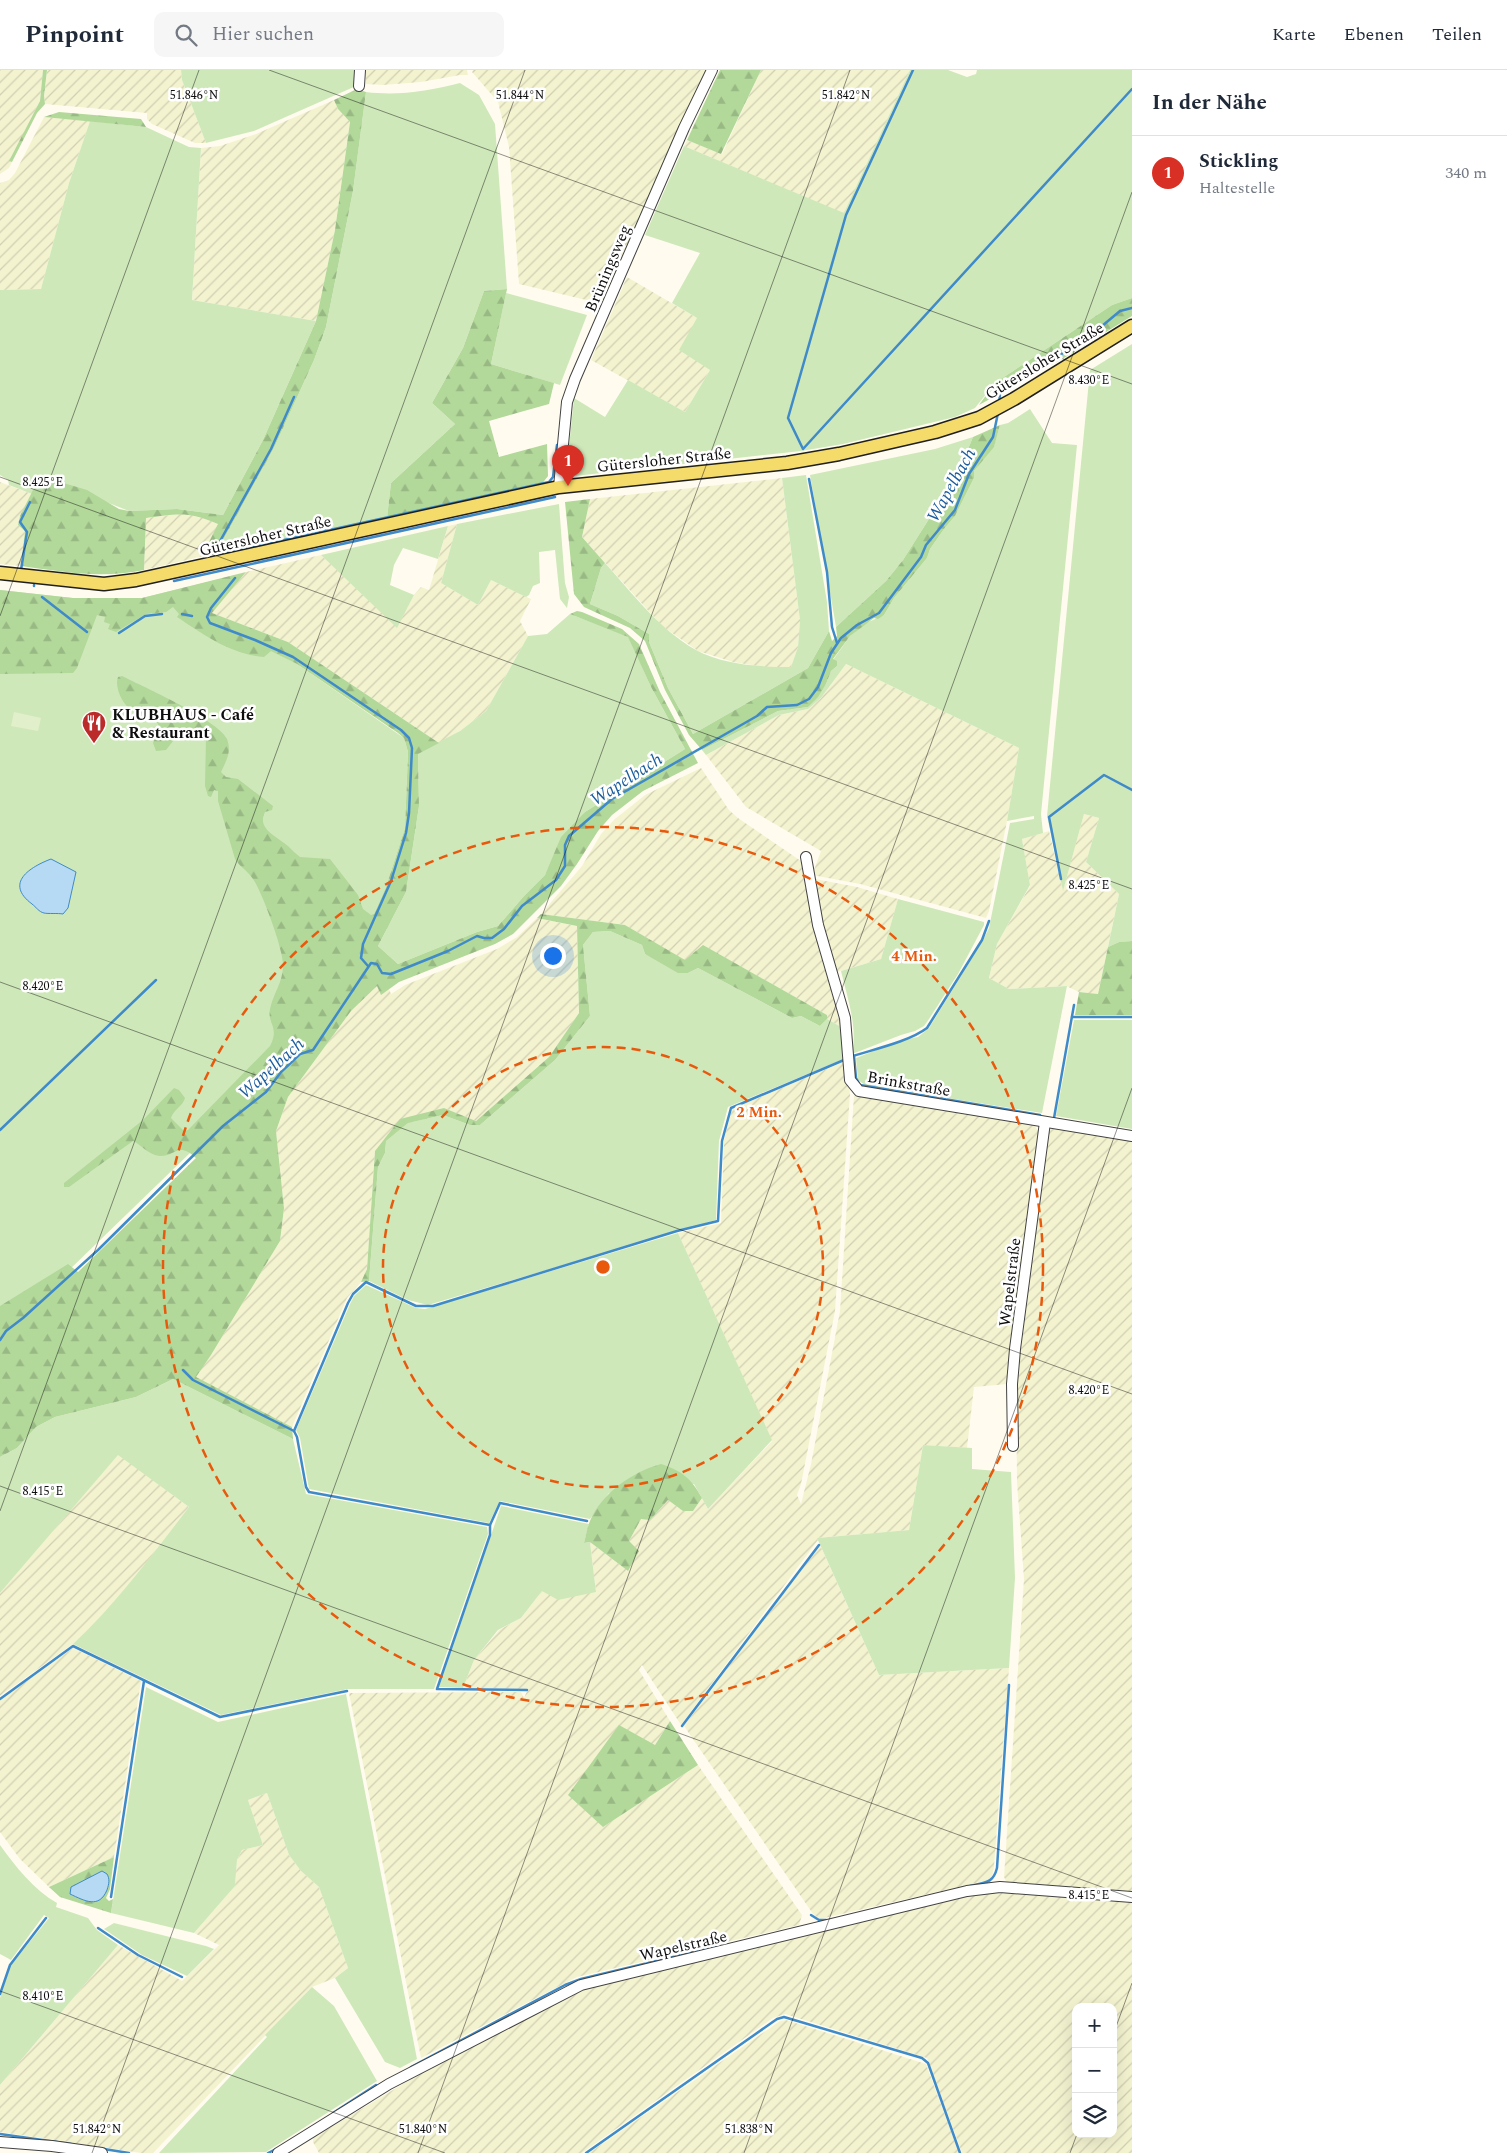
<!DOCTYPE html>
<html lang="de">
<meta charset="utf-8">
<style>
body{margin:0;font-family:Spectral,serif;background:#f6f6f7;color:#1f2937}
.controls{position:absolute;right:15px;bottom:15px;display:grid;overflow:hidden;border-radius:10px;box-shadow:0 5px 20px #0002}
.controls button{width:45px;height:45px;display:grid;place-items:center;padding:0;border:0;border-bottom:1px solid #e0e1e3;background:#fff;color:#1f2937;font:25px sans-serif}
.you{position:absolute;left:552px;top:885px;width:18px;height:18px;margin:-12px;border:4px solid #fff;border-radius:50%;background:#1a73e8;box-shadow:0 0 0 8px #1a73e833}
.badge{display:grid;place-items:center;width:32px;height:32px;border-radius:50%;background:#d93025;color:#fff;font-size:16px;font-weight:700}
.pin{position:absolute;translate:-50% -41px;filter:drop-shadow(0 1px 2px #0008)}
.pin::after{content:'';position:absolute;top:26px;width:18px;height:15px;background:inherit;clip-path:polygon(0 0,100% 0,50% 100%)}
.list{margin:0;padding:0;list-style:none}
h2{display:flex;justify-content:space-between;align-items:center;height:65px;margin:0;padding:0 20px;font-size:21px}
h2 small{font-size:16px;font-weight:400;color:#747a83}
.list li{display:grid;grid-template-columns:32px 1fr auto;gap:15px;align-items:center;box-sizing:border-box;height:75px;padding:0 20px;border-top:1px solid #e0e1e3}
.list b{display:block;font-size:19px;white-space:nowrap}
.list p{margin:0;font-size:16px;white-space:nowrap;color:#747a83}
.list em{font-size:16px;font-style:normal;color:#747a83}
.icon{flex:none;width:28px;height:28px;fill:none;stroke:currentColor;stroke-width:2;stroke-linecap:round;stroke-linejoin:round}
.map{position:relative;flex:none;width:1132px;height:2083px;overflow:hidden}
header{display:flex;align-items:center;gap:30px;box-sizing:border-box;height:70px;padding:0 25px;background:#fff;border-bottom:1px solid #e0e1e3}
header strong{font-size:24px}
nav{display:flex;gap:28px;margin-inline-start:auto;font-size:18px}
.search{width:350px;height:45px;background:#f6f6f7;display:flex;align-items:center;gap:12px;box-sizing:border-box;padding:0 18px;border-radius:10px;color:#747a83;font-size:19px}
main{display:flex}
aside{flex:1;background:#fff}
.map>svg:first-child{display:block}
</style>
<header>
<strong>Pinpoint</strong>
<div class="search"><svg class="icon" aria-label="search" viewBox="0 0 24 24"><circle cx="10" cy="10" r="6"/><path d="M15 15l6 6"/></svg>Hier suchen</div>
<nav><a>Karte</a><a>Ebenen</a><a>Teilen</a></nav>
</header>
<main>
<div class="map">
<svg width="1132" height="2083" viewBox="0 0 1132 2083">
<defs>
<pattern id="farmland-furrows" width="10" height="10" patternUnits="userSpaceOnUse" patternTransform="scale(1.25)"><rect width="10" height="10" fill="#f4f3d0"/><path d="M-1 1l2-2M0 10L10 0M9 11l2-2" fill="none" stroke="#d0cfb1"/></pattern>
<pattern id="forest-firs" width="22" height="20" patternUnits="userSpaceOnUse" patternTransform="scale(1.25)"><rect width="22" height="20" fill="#b2d89a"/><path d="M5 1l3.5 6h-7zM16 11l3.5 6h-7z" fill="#98b884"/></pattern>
</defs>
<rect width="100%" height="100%" fill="#fffcef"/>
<g fill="url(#farmland-furrows)" fill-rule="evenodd">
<path d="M0,0H43L40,31L10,91L12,92L9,98L0,104Z"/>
<path d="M47,0H181L182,10L206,73H195L152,54L147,49V43L45,34L44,27Z"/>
<path d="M366,0H467L468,5H460L421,12L383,15L366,14Z"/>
<path d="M473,0H707L674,67L603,234L519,214L509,77L498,32L472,2Z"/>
<path d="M761,0H910L844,144L684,76L687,70L722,84Z"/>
<path d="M334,30L338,39L350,52L335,160L316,251L192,230L201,78L220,76L256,64Z"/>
<path d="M44,47L90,51L69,113L41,219L0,220V113L9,110L15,103Z"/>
<path d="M627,207L697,248L710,300L685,342L591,290Z"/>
<path d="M782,408L800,550L798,577L791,597H763L733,592L698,581L662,556L582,467L590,429Z"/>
<path d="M0,412L32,424L20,446L18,455L25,461L21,496L0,494Z"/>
<path d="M186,443L198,446L219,454L209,472L212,484L144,500L146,448Z"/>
<path d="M457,454L441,513L478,535L491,510L531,529L520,551L528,566L486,641L460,661L439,673L288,572L212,543L246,502L321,485L397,557L414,525L421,517L429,520L448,456Z"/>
<path d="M846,594L1019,678L1007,751L989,841L986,848L860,814L812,805L821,781L746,737L706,685L779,645L808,639L821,628Z"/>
<path d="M701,698L729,740L738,748L801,791L816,863L841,957L827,949V945L704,876L685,891L625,855L541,844L582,796L601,764L615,749L645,725Z"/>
<path d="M1084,744L1099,748L1086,792L1119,824L1098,924L1079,922L1066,916L1009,919L989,908L997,874L1030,816L1022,769L1049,761L1063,820Z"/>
<path d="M815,809L857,817L898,829L881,889L837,902L823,858Z"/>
<path d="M537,848L577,856L579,943L549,987L476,1051L444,1038L375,1081L367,1199L361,1212L347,1228L292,1357L195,1307L211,1285L280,1171L284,1138L276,1061L288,1027L351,941L378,915L381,924L389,919L391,924L405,915L497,879L517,867Z"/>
<path d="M846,991L850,1024L835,1241L801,1414L797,1425L801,1434L811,1394L840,1241L854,1025L1034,1055L1039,1062L1008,1314L974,1317L967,1378L923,1375L909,1460L817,1468L818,1470L681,1655L642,1595L639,1600L670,1651L603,1757L698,1695L802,1845L799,1855L577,1907L421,1988L349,1623L521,1622L524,1628L528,1619L463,1618L474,1590L499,1560L521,1548L542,1521L596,1522L590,1472L628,1501L629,1471L641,1448L650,1450L668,1430L683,1441H693L702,1428L708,1439L772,1371L678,1163L721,1153L724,1070L732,1039Z"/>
<path d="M1052,1058L1132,1071V1823L1007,1813L1004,1807L1024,1509L1017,1412L1016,1314L1047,1061Z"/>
<path d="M118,1384L189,1437L132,1512L97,1552L73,1574L0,1626V1523Z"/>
<path d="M820,1475L879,1605L1009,1598L994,1797L992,1806L989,1810L820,1849L813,1844L684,1656Z"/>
<path d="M73,1578L141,1611L114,1787L49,1817L20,1789L0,1762V1630Z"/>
<path d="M267,1723L289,1785L301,1801L319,1817L348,1898L335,1908L312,1917L153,2083H141L0,2062V2015L118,1875L182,1911L219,1875L194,1863L235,1816L237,1790L242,1780L263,1775L248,1730Z"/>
<path d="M1002,1822L1132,1832V2083H962L927,1988L785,1944L773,1948L582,2083H319L313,2072V2068L436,1994L583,1918L974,1825ZM1076,1937H1113V2064H1076Z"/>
<path d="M786,1950L926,1994L959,2083H589L780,1951Z"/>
</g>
<g fill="#cfe8ba">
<path d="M181,0H357L356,16L254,61L206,73L182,10Z"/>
<path d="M910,0H948L967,7L976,4L977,0H1132V228L1112,235L995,313L975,338L955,347L843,374L801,381L566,407L574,328L605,347L628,310L685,342L710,300L679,280L697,248L672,233L700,183L645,165L684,76L844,143Z"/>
<path d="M460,13L479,25L495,54L507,219L484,221L463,278L432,333L455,354L391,413L387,448L216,483L274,378L314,290L326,257L353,121L366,22C398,26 428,21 460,13Z"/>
<path d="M90,51L146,57L189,77L201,78L192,230L316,251L263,370L223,445L177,439L129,441L40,406L32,424L9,415L8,410L0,405V220L41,219L69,113Z"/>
<path d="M506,223L587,245L560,315L491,294Z"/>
<path d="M1132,274V871L1119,872L1108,877L1119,824L1086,792L1099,748L1084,744L1063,821L1047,746L1090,300Z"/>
<path d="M1030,339L1052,373L1077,375L1041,744L1043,763L1022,769L1030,815L997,874L989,908L1009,919L1067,916L1042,1043L865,1015L858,1010L856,988L902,970L918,967L929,958L983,870L989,858L1010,753L1034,749V746L1007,751L1019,678L846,594L821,628L808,639L779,645L706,685L702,680L778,641L808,637L826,614L831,601L837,596L833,590L850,566L864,554L884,545L894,528L927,488L930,479L944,459L955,446L974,408V401L994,376L1000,355L1008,353Z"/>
<path d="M973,367L966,384L929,449L903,490L886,511L836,557L810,405L935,379Z"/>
<path d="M806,405L827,532L829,561L808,598L693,664L668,618L649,572V564L618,546L590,534L601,498L605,493C633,524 659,559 696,580C723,595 761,597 791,597L798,577L800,550L782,408Z"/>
<path d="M559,434L565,513L569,527L567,538L560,529L555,480L539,482L540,513L533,516L529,525L526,527L491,510L478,535L441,513L457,454Z"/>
<path d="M448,456L438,489L403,478L394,495L390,515L414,525L397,558L321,485Z"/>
<path d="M236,505L205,544L297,594L404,668L408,682L405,758L386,817L374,844L190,1083L34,1234L0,1261V520L73,528H142Z"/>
<path d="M570,544L628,566L651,617L685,679L585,742L554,788L545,805L524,826L498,856L477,862L398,894L378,876L406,822L419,736L418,683L460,661L486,641L528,566L547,564Z"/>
<path d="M898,829L984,852V855L958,904L929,949L924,956L915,961L901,965L852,984C858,956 847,927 841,901L881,889Z"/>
<path d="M610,861L642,875L645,884L688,903L698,898L792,948L801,946L820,956L827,949L843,958L846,988L728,1037L719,1071L716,1150L428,1235L408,1230L369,1211L378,1097L385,1083L386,1071L408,1053L443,1045L470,1055H480L555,990L590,946L583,875L593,862Z"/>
<path d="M1074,950H1132V1059L1056,1046Z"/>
<path d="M678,1163L772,1370L708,1439L694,1414L609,1423L590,1449L500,1431L489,1453L309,1419L300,1368L296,1360L350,1234L354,1226L366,1215L416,1238L425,1239Z"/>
<path d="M173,1309L293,1369L306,1424L487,1457L488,1464L434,1619H348L221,1645L73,1574C117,1533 152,1485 189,1437L118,1385L0,1523V1387L17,1378L36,1357L55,1347L136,1327Z"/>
<path d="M923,1375L972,1378V1399L1011,1402L1015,1508L1009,1598L879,1605L817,1468L909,1460Z"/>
<path d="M501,1436L589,1454L584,1473L590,1472L596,1522L558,1530L542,1521L521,1548L498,1560L474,1590L463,1618L439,1617Z"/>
<path d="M146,1617L218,1652L346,1624L417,1989L400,1998L385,1992L335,1908L348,1898L319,1817L301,1801L289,1785L267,1723L248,1730L263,1775L242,1780L237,1790L235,1816L194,1863L111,1843Z"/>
<path d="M0,1775C15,1796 34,1820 57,1833L56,1837L88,1848L97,1860L118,1875L0,2015V1928L10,1896L49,1848L44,1845L11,1890L0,1884Z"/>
<path d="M114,1853L206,1876L214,1879L187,1906L142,1885L104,1859Z"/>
<path d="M312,1917L334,1936L377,2011L266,2082L159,2083L267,1967L265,1965Z"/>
</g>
<g fill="url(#forest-firs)">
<path d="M43,0H47L44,26L45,34L37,43L12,92L9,91L40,31Z"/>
<path d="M720,0H761L721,84L687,70Z"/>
<path d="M357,19L366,22L353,121L326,257L314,290L274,378L216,483L212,484L209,472L218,454C187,441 179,444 146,448L144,500C100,509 65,502 21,496L25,461L18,455L20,446L40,406L87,420L119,439L129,441L177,439L223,445L263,370L316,251L335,160L350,52L338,39L334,30Z"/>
<path d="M59,42L141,49L146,57L44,47Z"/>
<path d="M507,219L491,294L554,313L549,334L489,351L499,387L547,374L548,406L541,415L387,448L391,413L455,354L432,333L463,278L484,221Z"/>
<path d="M1132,228V246L1064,288L979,335L995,313L1112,235Z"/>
<path d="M1000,355L994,377L974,401V408L955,446L944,459L930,479L927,488L894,528L884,545L878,549L874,548L850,566L833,589L837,591V596L831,601L826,614L818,627L808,637L778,641L702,680L689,665L665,620L645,571L630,558L584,537L574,524L565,432L590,429L582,467L605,493L601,498L590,534L618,546L649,564V572L668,618L693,664L808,598L829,561L832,571L837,566L836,557L886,511L903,490L929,449L966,384L973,367Z"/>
<path d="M246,502L212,543L288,572L439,673L418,684L419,736L406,822L378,876L398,894L477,862L498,856L524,826L545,805L561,767L585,742L685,679L651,617L628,567L570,544L577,541L582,542L622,559L639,574L660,622L698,693L643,721L612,745L598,761L577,794L561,816L513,864L495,874L399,912L381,925L377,916L351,941L288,1027L276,1061L284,1138L280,1171L211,1285L196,1307L292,1357L293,1369L173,1309L136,1327L55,1347L36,1357L17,1378L0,1387V1236L68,1194L78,1202L196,1088C178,1071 176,1086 160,1086C148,1085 142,1075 133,1071L69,1117H64V1113L143,1050L174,1018L179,1020L185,1028C183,1036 173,1040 171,1048L184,1061L188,1060L270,976C280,957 267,954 270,939C273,924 283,912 283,896C284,881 262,822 253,809C248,801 240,797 235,789L218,731V721L214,720L211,727L208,726L205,716L206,667C200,659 191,659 181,661L166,680L156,681L153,673C155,668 160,660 158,654C154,646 140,645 133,641C123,636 114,617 118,607L122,606C144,617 218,650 227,669C232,682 226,691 221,702L226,707L238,709L273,736L272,740L265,742C256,759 278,767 288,776C292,780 296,784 300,787L330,789L358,825L363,839L371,845L374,844L386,817L405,758L408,682L404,668L398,663L297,594L271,581L264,587C230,584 204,565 177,547L179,544L173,537L166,542L146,544L116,562L108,559L110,554L104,552L105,547L97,545L77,598L73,603L0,604V520L73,528H142Z"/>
<path d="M541,844L625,855L685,890L703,875L827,945V949L820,956L801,946L792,948L698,898L688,903H678L645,884L642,875L610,861L593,862L583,875L590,946L555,990L480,1055H470L443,1045L408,1053L386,1071L385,1083L378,1097L369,1211L361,1212L367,1199L375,1081L400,1049L444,1038L476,1051L549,987L579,943L577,856L537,848Z"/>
<path d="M1132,871V945H1075L1079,922L1098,924L1108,877L1119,872Z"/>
<path d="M661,1394C682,1401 691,1408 702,1428L693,1441H683L668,1430L650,1450L641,1449L629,1471L639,1481L628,1501L590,1472L584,1473C586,1466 587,1458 590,1451C602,1423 632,1402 661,1394Z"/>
<path d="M670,1651L698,1695L603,1757L568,1725L619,1655L655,1675Z"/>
<path d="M114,1787L110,1819L106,1828L109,1831L113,1829L111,1843L60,1827L49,1817Z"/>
</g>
<path fill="#e1f0cb" d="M14,642L41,648L38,661L11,656Z"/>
<g fill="#b6d9f4" stroke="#3f8ac9">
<path d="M51,789L76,802L68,838L63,844C58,843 48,844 44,843C39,842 36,837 32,834C4,813 30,797 51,789Z"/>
<path d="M102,1801L107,1804C110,1809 109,1814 107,1820C99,1839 85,1831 70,1824L71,1817Z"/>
</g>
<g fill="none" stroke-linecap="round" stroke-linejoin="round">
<g stroke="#3f8ac9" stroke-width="2.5">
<path d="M913,0L846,145L788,348L803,379L1132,19"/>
<path d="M294,327L271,379L214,482L215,485L549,412L553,407L557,375"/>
<path d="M999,333L1000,324L1004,317L1084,271L1120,241L1132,238"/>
<path d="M809,409L827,502L832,557L837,573"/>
<path d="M21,500L27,462L20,452L30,432"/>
<path d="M235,508L211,538L207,547L210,553L255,570L293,587L401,660L409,668L412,678L409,743L406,763L391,811L363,874L361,888L368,896"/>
<path d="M174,511L555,427"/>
<path d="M34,516V515"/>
<path d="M42,527L87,562"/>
<path d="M182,544L192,546"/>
<path d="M119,563L145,546L162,544"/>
<path d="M1061,809L1049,747L1104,705L1132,720"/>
<path d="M1072,947H1132"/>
<path d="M853,986C875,979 910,971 927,958L982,870L989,851"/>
<path d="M854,986L856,1008L860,1015L1040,1045"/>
<path d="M1054,1048L1074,935"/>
<path d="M0,1060L156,910"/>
<path d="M0,1270L6,1261L23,1248L98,1180L223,1056L266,1022L281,1002L300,984L313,980L371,893L377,894L382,903L391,904L448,881L477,866L484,868H492L504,859L522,836L556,810L565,796V775L569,766L612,729L757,646L767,637L797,635L809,629L818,617L831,583L841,568L857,555L879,543L921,487L926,475L955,440L969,404L993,367L998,343"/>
<path d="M183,1300L193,1310L294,1361L297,1367L306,1417L309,1422L490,1455V1465L437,1619L527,1620"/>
<path d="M294,1361L348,1233L353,1224L366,1212L416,1236H433L677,1161L718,1151L722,1071L731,1038L844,990"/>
<path d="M490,1455L500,1433L587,1451"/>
<path d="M0,1629L73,1576L220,1647L347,1621"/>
<path d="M682,1656L819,1475"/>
<path d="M970,1816C985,1812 993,1814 997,1798L1009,1615"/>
<path d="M111,1827L144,1611"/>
<path d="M811,1845L819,1850H826"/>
<path d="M98,1858L138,1885L182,1907"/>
<path d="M0,1924L10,1895L46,1848"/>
<path d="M411,1997L565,1915L581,1909L715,1877"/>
<path d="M333,2043L376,2015"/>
<path d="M0,2064L71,2074"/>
<path d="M104,2079L129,2083"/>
<path d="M268,2083L276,2079"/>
<path d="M586,2083L777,1949L784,1947L922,1988L928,1993L960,2083"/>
</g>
<defs>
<g id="minor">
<path d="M359,16L360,0"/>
<path d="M559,417L567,332L575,309L684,58L712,0"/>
<path d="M806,787L818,855L845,948L850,1010L859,1021L1132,1066"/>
<path d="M1013,1376L1012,1314L1015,1279L1045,1052"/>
<path d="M0,2072L52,2076L102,2083"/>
<path d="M278,2083L389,2014L581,1915L967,1821L1000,1817L1132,1827"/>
</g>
<path id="major" d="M0,503L104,514L136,510L559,417L787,393L839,384L935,362L979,348L1014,329L1132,256"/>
</defs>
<use href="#minor" stroke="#414141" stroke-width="12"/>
<use href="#major" stroke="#1f1f1f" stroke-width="15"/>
<use href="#minor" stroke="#fff" stroke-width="10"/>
<use href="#major" stroke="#f4db6a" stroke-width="12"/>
</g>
<path fill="none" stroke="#0e0e0e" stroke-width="1" stroke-opacity="0.45" d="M269,0L1132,314M0,407L1132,819M0,546L199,0M0,912L1132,1324M0,1416L1132,1828M0,1441L525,0M0,1921L445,2083M1113,1965L1132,1913M92,2083L850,0M418,2083L1132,122M744,2083L1132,1018M1070,2083L1077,2064"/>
<g fill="none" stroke="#e8590c" stroke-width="2.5" stroke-dasharray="9 6">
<circle cx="603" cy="1197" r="220"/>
<circle cx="603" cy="1197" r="440"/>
</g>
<defs>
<symbol id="restaurant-pin" viewBox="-11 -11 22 30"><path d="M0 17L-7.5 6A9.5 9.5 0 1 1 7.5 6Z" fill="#ba2b2a" stroke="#fff"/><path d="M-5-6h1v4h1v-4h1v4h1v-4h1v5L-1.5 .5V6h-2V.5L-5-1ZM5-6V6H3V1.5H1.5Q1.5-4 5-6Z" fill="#fff"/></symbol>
</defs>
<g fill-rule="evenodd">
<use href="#restaurant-pin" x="80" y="639" width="28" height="38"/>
</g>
<g text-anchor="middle" stroke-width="5" stroke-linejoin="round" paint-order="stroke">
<g font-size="16" fill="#0e0e0e" stroke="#fff">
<text transform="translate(607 198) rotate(-67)" y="6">Brüningsweg</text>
<text transform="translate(1044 290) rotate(-31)" y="6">Gütersloher Straße</text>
<text transform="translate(664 389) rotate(-6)" y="6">Gütersloher Straße</text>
<text transform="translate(265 465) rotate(-13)" y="6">Gütersloher Straße</text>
<text transform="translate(909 1013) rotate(10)" y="6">Brinkstraße</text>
<text transform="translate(1009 1212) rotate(-83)" y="6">Wapelstraße</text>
<text transform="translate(683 1875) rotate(-13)" y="6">Wapelstraße</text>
</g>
<g font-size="16" font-weight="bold" fill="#0e0e0e" stroke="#fff" text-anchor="start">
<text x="112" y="650">KLUBHAUS - Café<tspan x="112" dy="18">&amp; Restaurant</tspan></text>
</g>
<g font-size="18" font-style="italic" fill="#1a5c9c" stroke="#fff">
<text transform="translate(951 415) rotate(-61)" y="6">Wapelbach</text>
<text transform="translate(626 709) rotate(-33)" y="6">Wapelbach</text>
<text transform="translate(271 998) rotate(-42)" y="6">Wapelbach</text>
</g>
</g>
<g font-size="12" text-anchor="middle" fill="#0e0e0e" stroke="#fff" stroke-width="5" stroke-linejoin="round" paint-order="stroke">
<text x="194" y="29">51.846°N</text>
<text x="520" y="29">51.844°N</text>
<text x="846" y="29">51.842°N</text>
<text x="1089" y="314">8.430°E</text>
<text x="43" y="416">8.425°E</text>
<text x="1089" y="819">8.425°E</text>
<text x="43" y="920">8.420°E</text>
<text x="1089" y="1324">8.420°E</text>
<text x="43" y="1425">8.415°E</text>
<text x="1089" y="1829">8.415°E</text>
<text x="43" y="1930">8.410°E</text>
<text x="97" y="2063">51.842°N</text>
<text x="423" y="2063">51.840°N</text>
<text x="749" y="2063">51.838°N</text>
</g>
<circle cx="603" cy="1197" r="8" fill="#e8590c" stroke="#fff" stroke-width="2.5"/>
<g font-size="15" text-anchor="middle" font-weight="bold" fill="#e8590c" stroke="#fff" stroke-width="5" stroke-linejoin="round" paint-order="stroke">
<text x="914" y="891">4 Min.</text>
<text x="759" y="1047">2 Min.</text>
</g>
</svg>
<div class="controls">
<button>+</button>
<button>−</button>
<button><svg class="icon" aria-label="layers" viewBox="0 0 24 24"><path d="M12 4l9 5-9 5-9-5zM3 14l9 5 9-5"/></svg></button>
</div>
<div class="you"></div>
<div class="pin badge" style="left:568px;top:416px">1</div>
</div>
<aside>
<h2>In der Nähe<small></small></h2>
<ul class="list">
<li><span class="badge">1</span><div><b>Stickling</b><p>Haltestelle</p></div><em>340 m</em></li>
</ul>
</aside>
</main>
